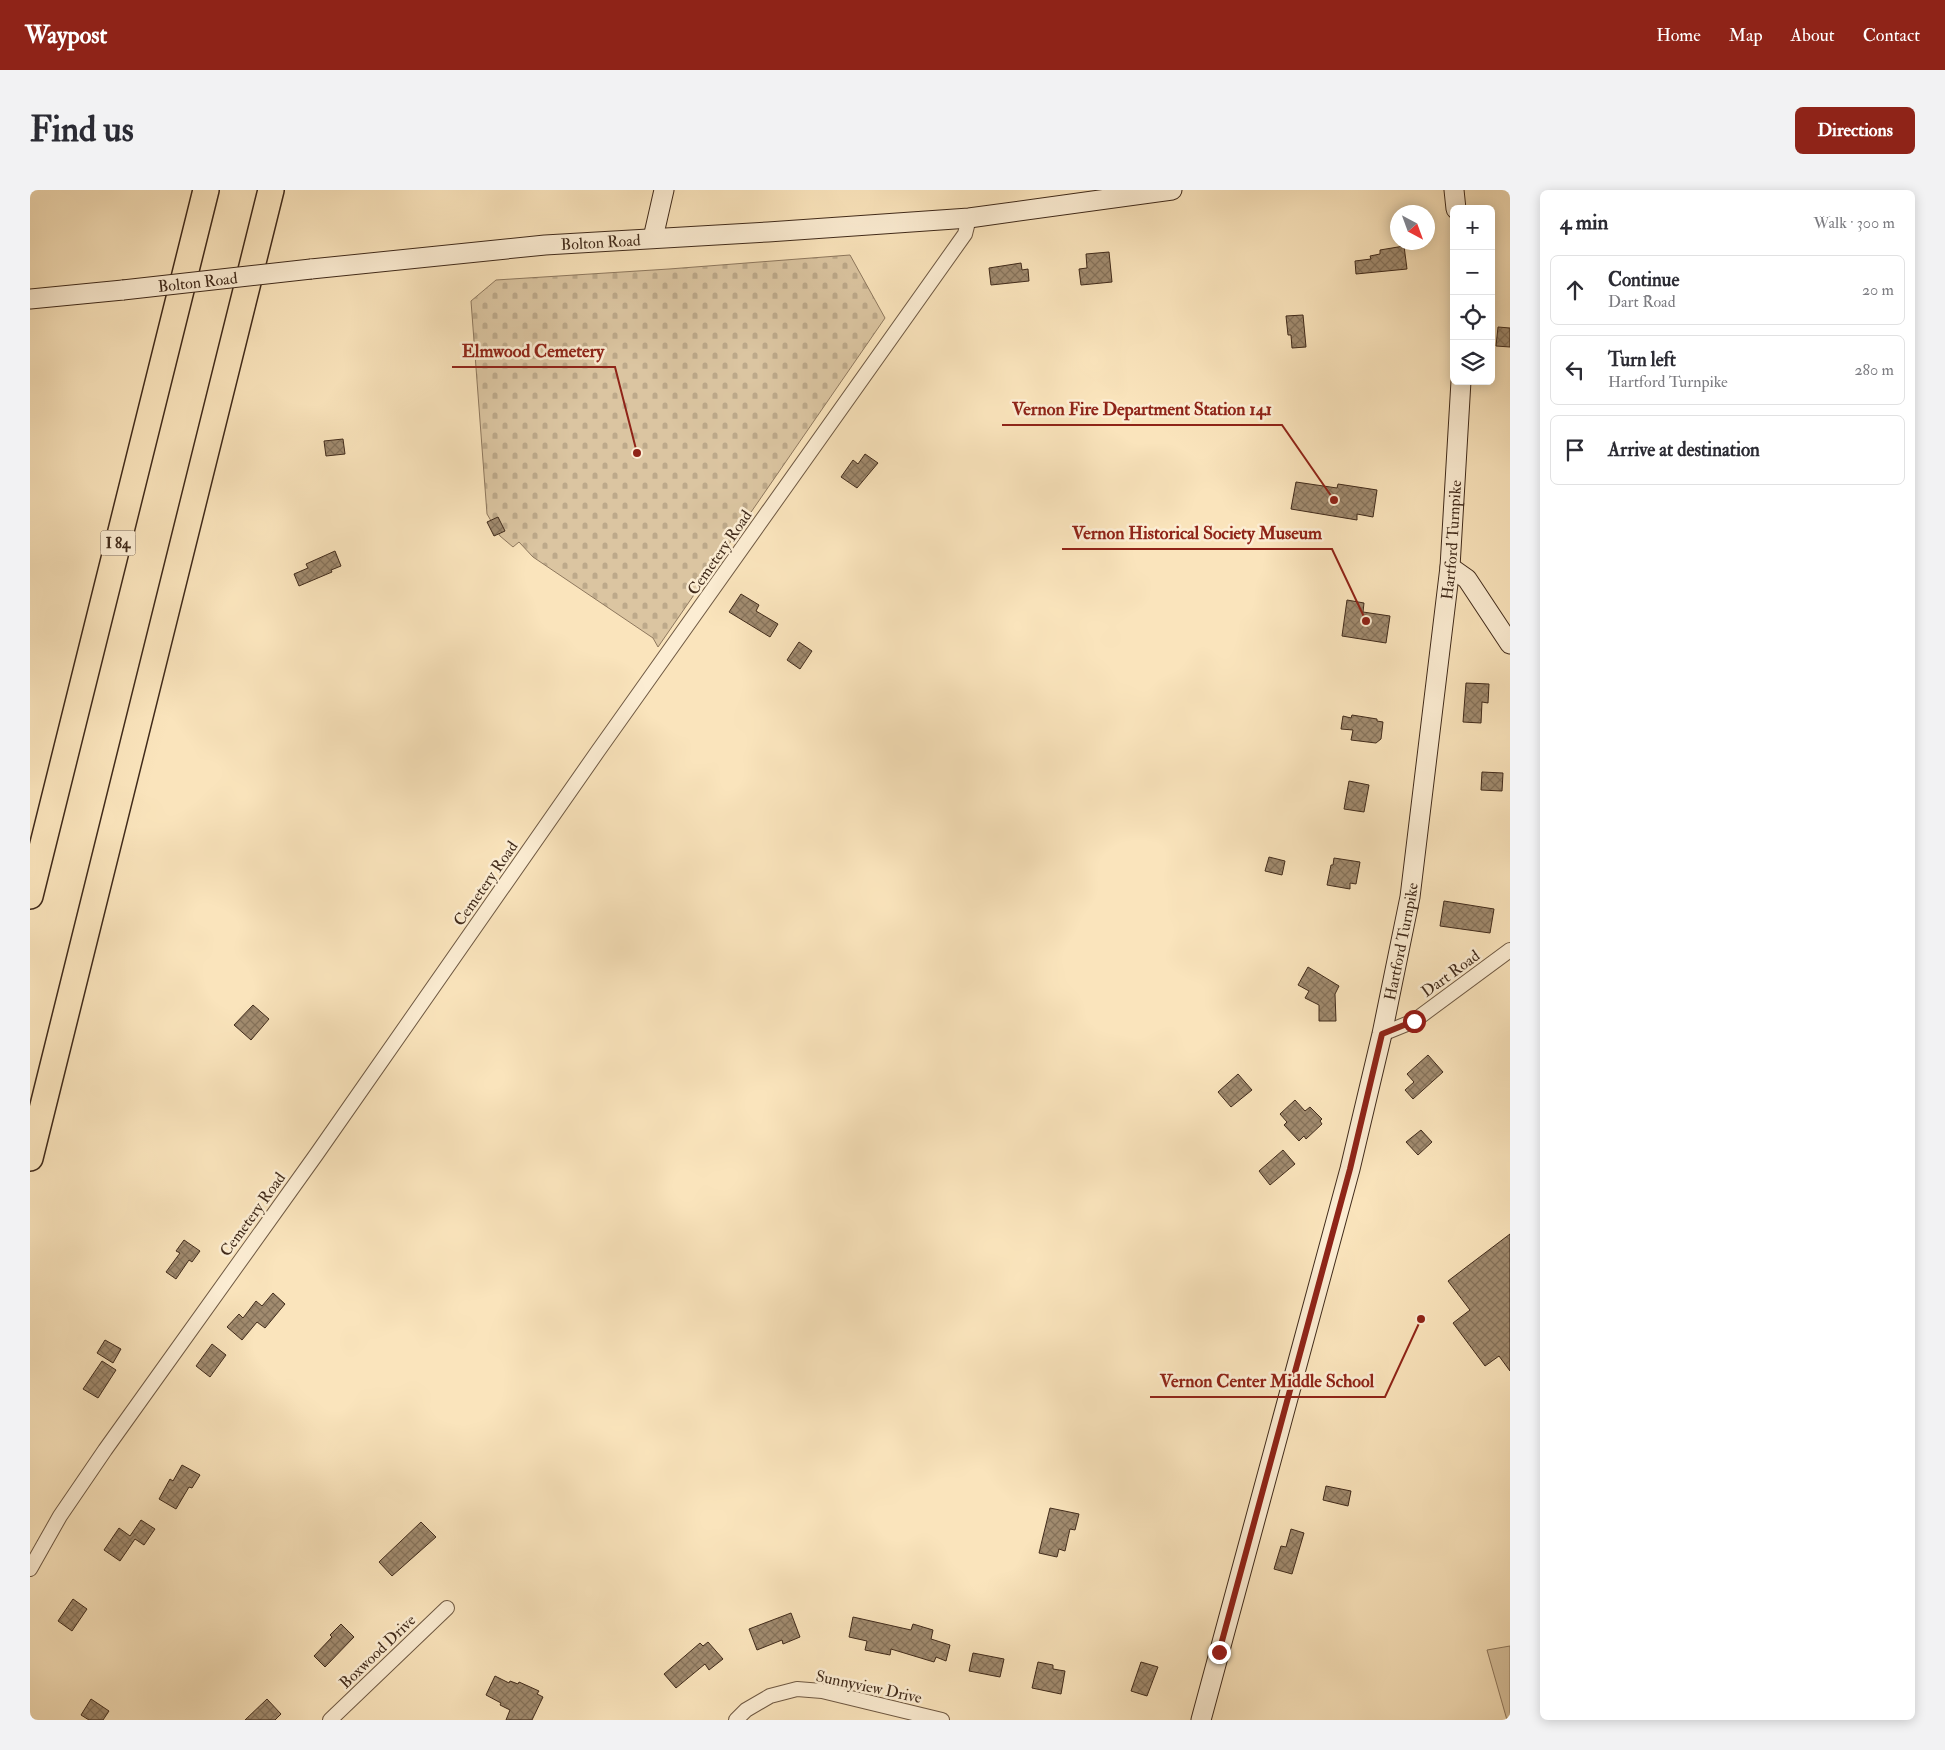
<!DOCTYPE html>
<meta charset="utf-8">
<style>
body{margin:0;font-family:"IM FELL Double Pica",serif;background:#f2f2f3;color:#2b2b33}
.controls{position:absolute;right:15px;top:15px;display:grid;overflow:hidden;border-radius:8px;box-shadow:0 2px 12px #0003}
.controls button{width:45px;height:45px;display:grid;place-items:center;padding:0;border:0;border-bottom:1px solid #e1e1e2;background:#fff;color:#2b2b33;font:25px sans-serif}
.compass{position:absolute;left:1360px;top:15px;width:45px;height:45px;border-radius:50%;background:#fff;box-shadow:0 2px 12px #0003;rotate:139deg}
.stop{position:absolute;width:15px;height:15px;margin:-11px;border:4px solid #8f2418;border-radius:50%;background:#fff}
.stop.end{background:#8f2418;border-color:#fff;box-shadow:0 1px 5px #0008}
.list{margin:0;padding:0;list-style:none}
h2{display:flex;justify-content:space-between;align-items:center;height:65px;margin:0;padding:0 20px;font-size:21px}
h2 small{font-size:16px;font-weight:400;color:#7c7c81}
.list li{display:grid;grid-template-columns:32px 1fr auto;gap:15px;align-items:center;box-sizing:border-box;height:70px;margin:0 10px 10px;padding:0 10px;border:1px solid #e1e1e2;border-radius:8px}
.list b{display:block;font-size:19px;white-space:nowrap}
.list p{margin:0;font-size:16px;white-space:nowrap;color:#7c7c81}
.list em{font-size:16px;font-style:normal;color:#7c7c81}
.icon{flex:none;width:28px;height:28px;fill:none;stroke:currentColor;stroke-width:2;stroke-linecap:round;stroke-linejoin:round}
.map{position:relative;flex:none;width:1480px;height:1530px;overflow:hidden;border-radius:8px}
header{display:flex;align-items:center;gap:30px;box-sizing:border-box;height:70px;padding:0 25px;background:#8f2418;color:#fff}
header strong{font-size:24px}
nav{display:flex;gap:28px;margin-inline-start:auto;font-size:18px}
.intro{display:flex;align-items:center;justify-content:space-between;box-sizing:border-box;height:120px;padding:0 30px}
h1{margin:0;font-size:35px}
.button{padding:12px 22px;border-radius:8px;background:#8f2418;color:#fff;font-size:18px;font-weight:700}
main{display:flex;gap:30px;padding:0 30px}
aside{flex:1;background:#fff;border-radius:8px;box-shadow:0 2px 12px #0003}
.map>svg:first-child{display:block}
</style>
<header>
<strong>Waypost</strong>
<nav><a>Home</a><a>Map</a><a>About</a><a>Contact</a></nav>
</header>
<div class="intro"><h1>Find us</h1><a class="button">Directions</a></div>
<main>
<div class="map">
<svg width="1480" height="1530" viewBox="0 0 1480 1530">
<defs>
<pattern id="cemetery-stones" width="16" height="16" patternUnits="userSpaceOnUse" patternTransform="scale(1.25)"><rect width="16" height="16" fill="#dbc5a1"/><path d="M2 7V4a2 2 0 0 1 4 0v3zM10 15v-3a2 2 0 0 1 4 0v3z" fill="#bda98a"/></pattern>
<pattern id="building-cross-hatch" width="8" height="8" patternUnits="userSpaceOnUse" patternTransform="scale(1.25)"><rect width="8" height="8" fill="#a18b6f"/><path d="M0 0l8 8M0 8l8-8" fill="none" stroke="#85725a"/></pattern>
</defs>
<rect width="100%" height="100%" fill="#fae4bc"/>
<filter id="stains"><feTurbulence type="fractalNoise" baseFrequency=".004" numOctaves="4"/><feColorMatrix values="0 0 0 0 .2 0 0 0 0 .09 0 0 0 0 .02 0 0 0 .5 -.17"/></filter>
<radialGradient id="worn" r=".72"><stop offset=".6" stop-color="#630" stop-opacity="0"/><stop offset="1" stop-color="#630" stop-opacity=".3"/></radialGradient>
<path fill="#dbc5a1" stroke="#8e785e" d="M1480,1456V1530H1477L1457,1460Z"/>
<path fill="url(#cemetery-stones)" stroke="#8e785e" d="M820,65L855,128L628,457L623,448L503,367L489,352L483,357L470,346L457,324L441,111L466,90L639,79Z"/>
<g fill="url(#building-cross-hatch)" stroke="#412b1b">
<path d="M1374,56L1377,79L1326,84L1325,71L1341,69L1340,66L1350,64V60Z"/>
<path d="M1079,62L1082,92L1051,95L1049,79L1057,78L1056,64Z"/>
<path d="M991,73L992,80L998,79L999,91L961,95L959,78Z"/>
<path d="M1273,125L1276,157L1262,158L1261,145H1258L1256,126Z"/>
<path d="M1468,137L1480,138V157L1466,156Z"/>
<path d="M313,249L315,264L296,266L294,251Z"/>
<path d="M835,264L848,273L827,298L811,287L823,270L828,274Z"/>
<path d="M1266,292L1307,298L1308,294L1347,300L1343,327L1327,324V330L1261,319Z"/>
<path d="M468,327L475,341L464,346L457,332Z"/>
<path d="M305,361L311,376L301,380L302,382L269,396L264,384L278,378L276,374Z"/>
<path d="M711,404L729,415L726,421L748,434L740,447L699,422Z"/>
<path d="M1317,410L1334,413L1333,422L1360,426L1356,453L1312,446Z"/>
<path d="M769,452L782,461L770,479L757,470Z"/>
<path d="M1436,493L1459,494L1458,513L1452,512L1451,533L1433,532Z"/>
<path d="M1322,525L1347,529V531L1353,532L1351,549L1346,553L1321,550L1323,540L1311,539L1313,526L1321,528Z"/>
<path d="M1452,582L1473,583L1472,601L1451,600Z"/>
<path d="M1319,591L1339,595L1334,622L1314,619Z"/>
<path d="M1239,667L1255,671L1252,685L1235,681Z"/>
<path d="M1304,668L1330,672L1326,694L1320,693V699L1297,695L1301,675H1303Z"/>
<path d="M1414,711L1464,719L1460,743L1410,736Z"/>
<path d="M1278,777L1309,796L1305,804L1306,831H1289V815L1275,808L1279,801L1268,795Z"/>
<path d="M223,815L239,829L221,850L204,835Z"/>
<path d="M1398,865L1413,882L1383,909L1375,900L1384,892L1377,884Z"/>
<path d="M1208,884L1222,900L1201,917L1188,902Z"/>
<path d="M1265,910L1275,921L1280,917L1292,929L1290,931L1292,934L1276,949L1274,946L1269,951L1254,935L1257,932L1250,924Z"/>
<path d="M1391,940L1402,952L1388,965L1376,952Z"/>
<path d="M1253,960L1265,974L1240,995L1229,981Z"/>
<path d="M1480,1044V1181L1469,1166L1455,1176L1423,1133L1440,1120L1418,1091Z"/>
<path d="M154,1050L170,1061L162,1072L159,1070L146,1089L136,1082L150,1063L146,1061Z"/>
<path d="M243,1103L255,1114L235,1138L227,1132L212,1150L197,1137L209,1124L213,1128L226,1111L232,1116Z"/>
<path d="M75,1150L91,1159L83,1173L67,1163Z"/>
<path d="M182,1154L196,1165L180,1187L166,1176Z"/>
<path d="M72,1171L86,1180L68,1208L53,1199Z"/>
<path d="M152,1275L170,1285L162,1298L159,1297L146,1319L129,1309L140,1289L143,1291Z"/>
<path d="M1296,1296L1321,1301L1318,1316L1293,1310Z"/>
<path d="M1020,1318L1049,1324L1045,1340L1040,1339L1035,1361L1029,1359L1027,1367L1009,1363Z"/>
<path d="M111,1330L125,1339L114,1355L105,1349L90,1371L74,1360L89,1338L100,1346Z"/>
<path d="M391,1332L406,1347L362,1386L349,1372Z"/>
<path d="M1261,1339L1274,1343L1262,1384L1244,1379L1251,1356L1256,1357Z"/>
<path d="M43,1409L57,1419L42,1441L28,1431Z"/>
<path d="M761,1423L770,1447L753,1454L752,1450L727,1460L719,1439Z"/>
<path d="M823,1427L881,1440L883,1434L903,1440L901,1449L920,1455L916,1471L906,1467L904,1472L861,1459L860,1465L835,1460L837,1451L819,1447Z"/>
<path d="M311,1434L324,1447L295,1477L284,1466L302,1447L300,1445Z"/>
<path d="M678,1452L693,1469L679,1480L675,1474L646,1498L634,1484L670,1453L673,1456Z"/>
<path d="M943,1463L974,1469L970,1487L939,1481Z"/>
<path d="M1008,1472L1023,1475V1479L1035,1481L1031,1504L1002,1498Z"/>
<path d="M1111,1472L1128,1477L1117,1506L1101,1501Z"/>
<path d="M465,1486L479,1493L480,1491L488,1494L489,1492L509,1501L507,1504L513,1507L502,1530H476L480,1520L470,1515L471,1513L456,1505Z"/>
<path d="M61,1509L79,1521L73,1530H59L51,1525Z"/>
<path d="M237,1509L251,1524L245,1530H215Z"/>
</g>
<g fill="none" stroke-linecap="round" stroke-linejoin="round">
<defs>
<g id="street">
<path d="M1352,844L1384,831L1480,760"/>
<path d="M0,1379L30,1326L75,1260L286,965L568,561L935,44L939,28"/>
<path d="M300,1530L417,1418"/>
<path d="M706,1530L716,1520L740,1506L767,1499L792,1501L912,1530"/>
</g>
<g id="secondary">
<path d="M1424,0L1426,19"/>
<path d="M623,48L634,0"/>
<path id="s1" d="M281,79L515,55L738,42L939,28L1142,0"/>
<path d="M0,109L93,100"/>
<path d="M1420,377L1437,389L1480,454"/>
<path id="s2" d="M1171,1530L1320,979L1352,844L1380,707L1420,377L1431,191"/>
</g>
<g id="highway">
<path d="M0,706L176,0"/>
<path d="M0,968L241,0"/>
</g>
</defs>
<use href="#street" stroke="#6f5943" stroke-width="16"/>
<use href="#secondary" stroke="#412b1b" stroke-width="21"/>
<use href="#highway" stroke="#412b1b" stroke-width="28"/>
<use href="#street" stroke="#fcedd3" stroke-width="14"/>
<use href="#secondary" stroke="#fcedd3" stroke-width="19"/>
<use href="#highway" stroke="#fae4bc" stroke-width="25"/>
<defs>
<g id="secondary-bridge">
<path id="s3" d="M93,100L281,79"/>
</g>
</defs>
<use href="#secondary-bridge" stroke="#412b1b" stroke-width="21" stroke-linecap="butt"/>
<use href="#secondary-bridge" stroke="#fcedd3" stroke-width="19"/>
</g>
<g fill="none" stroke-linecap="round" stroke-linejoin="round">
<path stroke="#8f2418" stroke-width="6" d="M1189,1462L1320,979L1352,844L1384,831"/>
</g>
<g text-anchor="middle" stroke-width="5" stroke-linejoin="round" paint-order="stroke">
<rect fill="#fcedd3" stroke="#796552" stroke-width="1" x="70.5" y="340.5" width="35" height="25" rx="4"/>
<g font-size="15" font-weight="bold" fill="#412b1b">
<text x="88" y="358">I 84</text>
</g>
<g font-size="16" fill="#412b1b" stroke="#fcedd3">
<text dy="6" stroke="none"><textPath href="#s1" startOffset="291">Bolton Road</textPath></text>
<text dy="6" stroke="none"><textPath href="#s3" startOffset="75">Bolton Road</textPath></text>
<text dy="6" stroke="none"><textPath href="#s2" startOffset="1209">Hartford Turnpike</textPath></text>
<text transform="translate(689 362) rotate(-55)" y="6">Cemetery Road</text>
<text transform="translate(455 693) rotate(-55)" y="6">Cemetery Road</text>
<text dy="6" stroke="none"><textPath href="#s2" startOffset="804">Hartford Turnpike</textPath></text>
<text transform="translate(1420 783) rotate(-36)" y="6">Dart Road</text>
<text transform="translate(222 1024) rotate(-54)" y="6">Cemetery Road</text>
<text transform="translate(347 1461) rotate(-44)" y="6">Boxwood Drive</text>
<text transform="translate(839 1496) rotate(12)" y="6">Sunnyview Drive</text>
</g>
</g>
<path fill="none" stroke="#8f2418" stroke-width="2" d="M607 263L585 177H422M1304 310L1252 235H972M1336 431L1302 359H1032M1391 1129L1355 1207H1120"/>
<g fill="#8f2418" stroke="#fcedd3" stroke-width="2">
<circle cx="607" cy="263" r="5"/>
<circle cx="1304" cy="310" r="5"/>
<circle cx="1336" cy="431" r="5"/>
<circle cx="1391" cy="1129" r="5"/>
</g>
<g font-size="18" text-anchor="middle" font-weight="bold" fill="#8f2418" stroke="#fcedd3" stroke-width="5" stroke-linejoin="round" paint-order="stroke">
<text x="503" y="167">Elmwood Cemetery</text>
<text x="1112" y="225">Vernon Fire Department Station 141</text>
<text x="1167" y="349">Vernon Historical Society Museum</text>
<text x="1237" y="1197">Vernon Center Middle School</text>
</g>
<rect width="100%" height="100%" filter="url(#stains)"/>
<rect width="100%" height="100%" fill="url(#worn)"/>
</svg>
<div class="controls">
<button>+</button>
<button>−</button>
<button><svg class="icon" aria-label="locate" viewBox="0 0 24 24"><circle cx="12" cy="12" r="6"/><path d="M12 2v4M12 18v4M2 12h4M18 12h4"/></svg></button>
<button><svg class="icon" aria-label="layers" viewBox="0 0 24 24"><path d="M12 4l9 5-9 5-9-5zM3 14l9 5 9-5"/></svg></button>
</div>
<svg class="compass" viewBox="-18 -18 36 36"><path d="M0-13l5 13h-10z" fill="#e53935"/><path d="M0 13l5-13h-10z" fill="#7c7c81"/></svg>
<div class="stop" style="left:1384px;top:831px"></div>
<div class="stop end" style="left:1189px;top:1462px"></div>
</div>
<aside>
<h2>4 min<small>Walk · 300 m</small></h2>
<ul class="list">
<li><svg class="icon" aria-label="ahead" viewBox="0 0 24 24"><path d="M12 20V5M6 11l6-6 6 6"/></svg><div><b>Continue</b><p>Dart Road</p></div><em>20 m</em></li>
<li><svg class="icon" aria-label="left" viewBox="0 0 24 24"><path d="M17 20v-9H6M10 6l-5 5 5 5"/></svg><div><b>Turn left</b><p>Hartford Turnpike</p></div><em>280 m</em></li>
<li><svg class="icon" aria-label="arrive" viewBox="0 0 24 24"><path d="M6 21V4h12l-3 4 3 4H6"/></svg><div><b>Arrive at destination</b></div></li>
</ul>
</aside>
</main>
